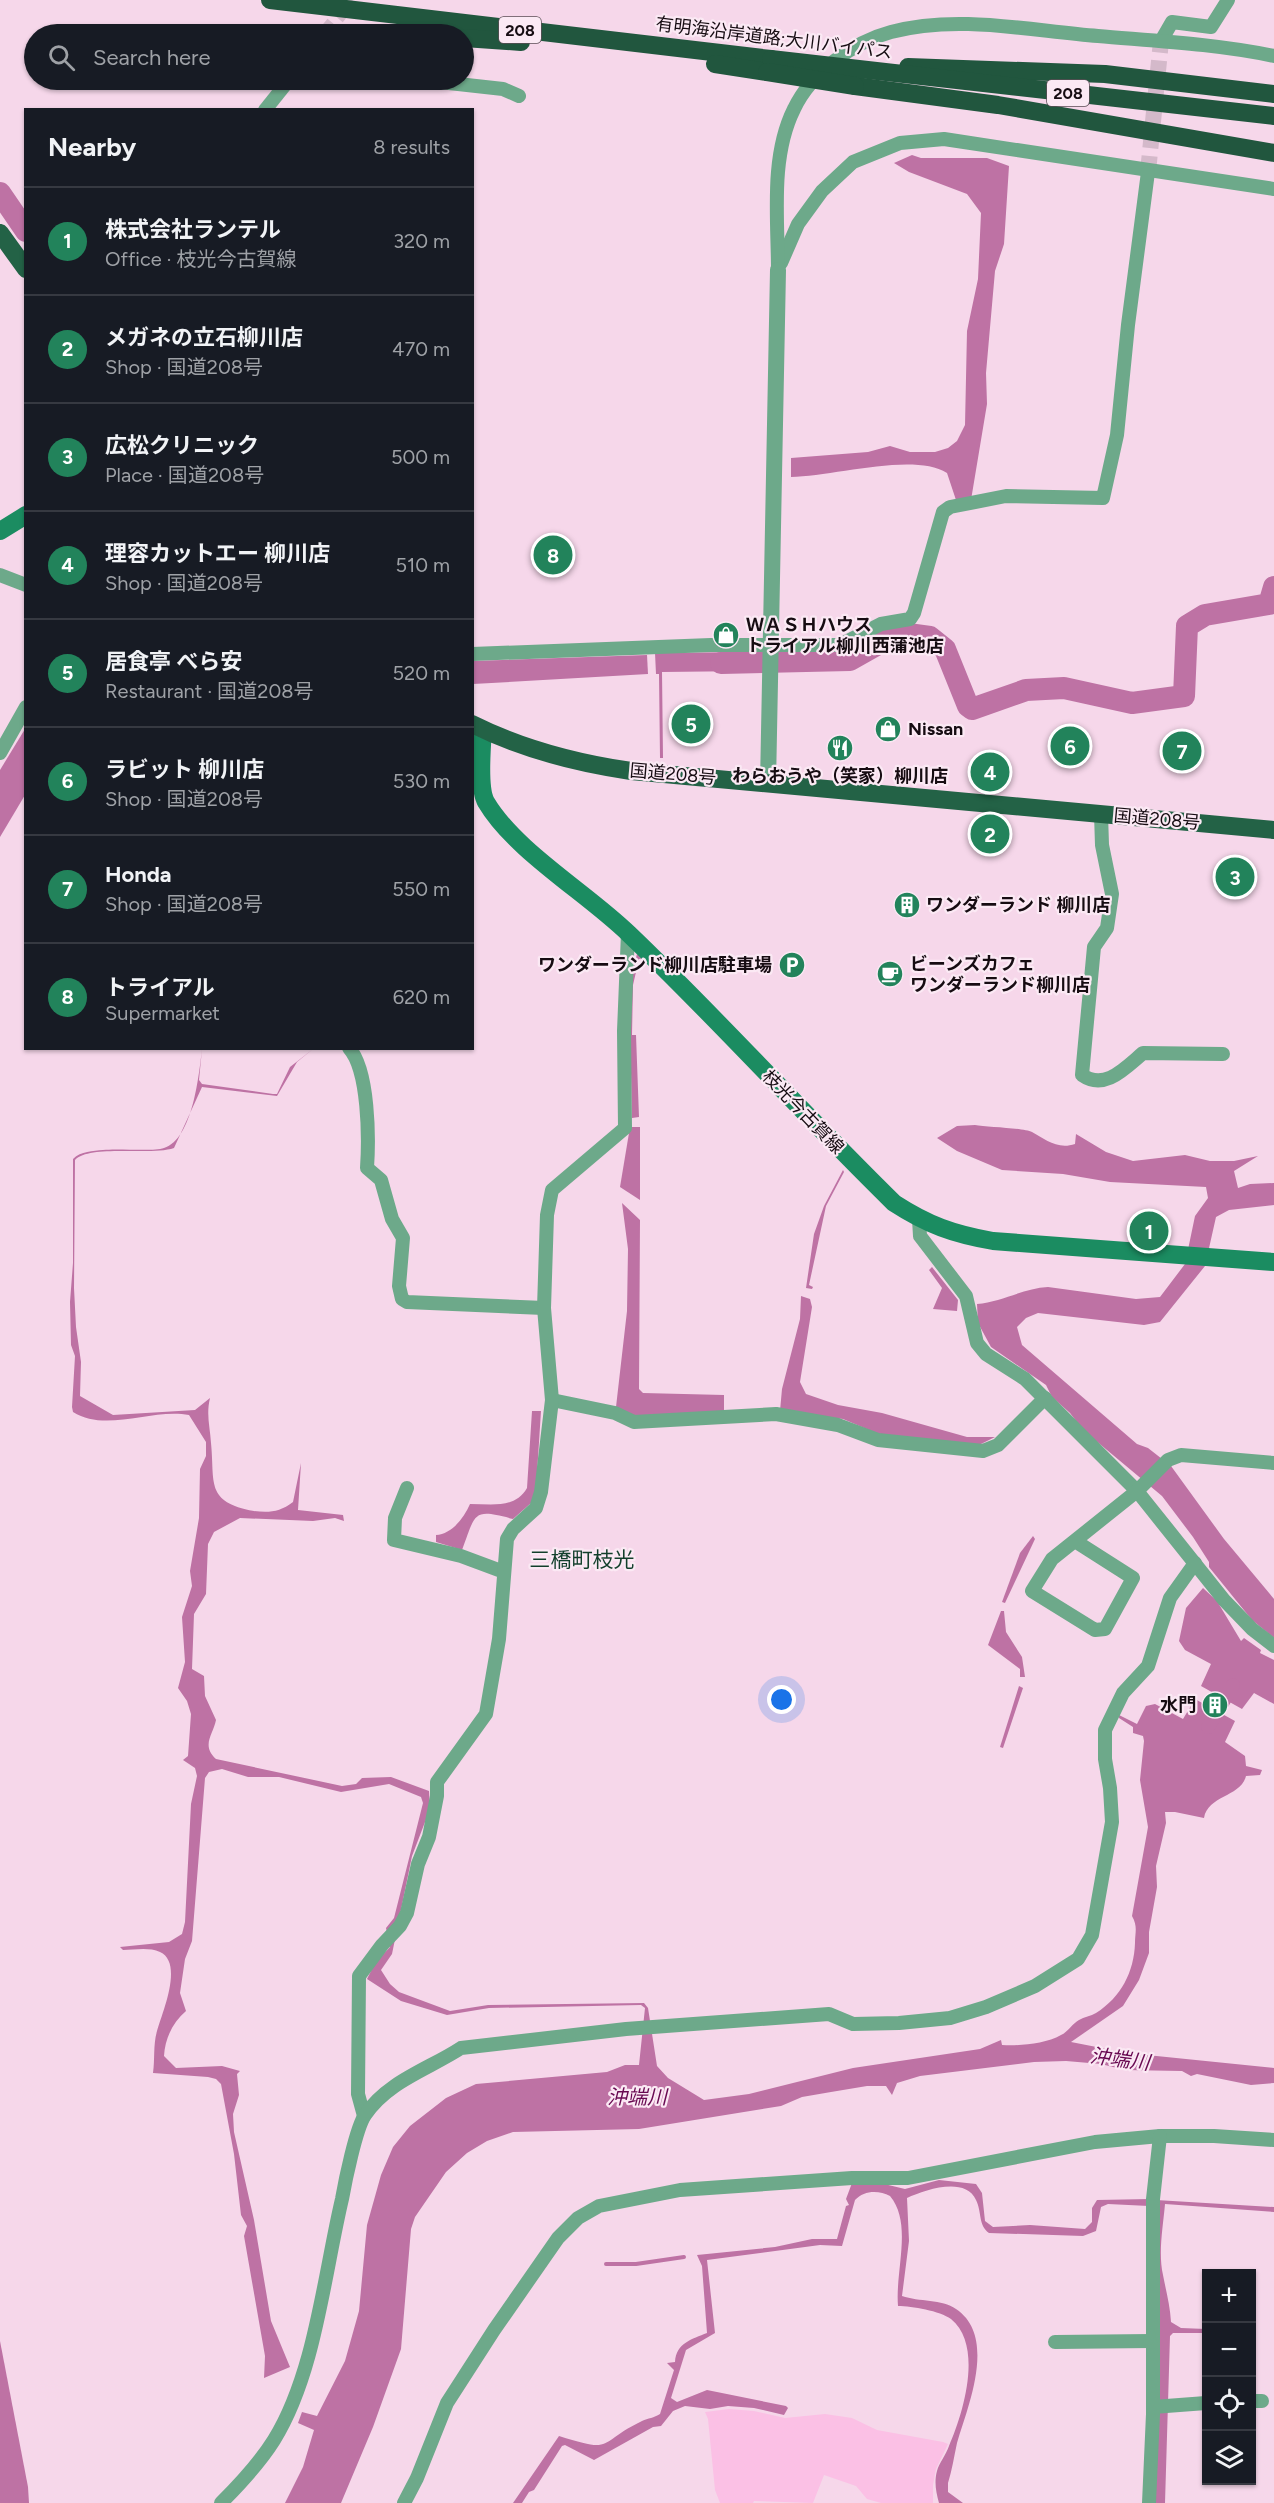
<!DOCTYPE html>
<meta charset="utf-8">
<style>
body{margin:0;font-family:Figtree,"Noto Sans JP",sans-serif;background:#242831;color:#f1f3f6}
.controls{position:absolute;right:18px;bottom:18px;display:grid;overflow:hidden;border-radius:0px;box-shadow:0 2px 4px #0004}
.controls button{width:54px;height:54px;display:grid;place-items:center;padding:0;border:0;border-bottom:2px solid #363941;background:#171b24;color:#f1f3f6;font:30px sans-serif}
.you{position:absolute;left:782px;top:1700px;width:21px;height:21px;margin:-15px;border:4px solid #fff;border-radius:50%;background:#1a73e8;box-shadow:0 0 0 9px #1a73e833}
.badge{display:grid;place-items:center;width:39px;height:39px;border-radius:50%;background:#22835b;color:#fff;font-size:20px;font-weight:700}
.pin{position:absolute;translate:-50% -50%;border:3px solid #fff;box-shadow:0 2px 6px #0006}
.list{margin:0;padding:0;list-style:none}
h2{display:flex;justify-content:space-between;align-items:center;height:78px;margin:0;padding:0 24px;font-size:26px}
h2 small{font-size:20px;font-weight:400;color:#9ea1a6}
.list li{display:grid;grid-template-columns:39px 1fr auto;gap:18px;align-items:center;box-sizing:border-box;height:108px;padding:0 24px;border-top:2px solid #363941}
.list b{display:block;font-size:22px;white-space:nowrap}
.list p{margin:0;font-size:20px;white-space:nowrap;color:#9ea1a6}
.list em{font-size:20px;font-style:normal;color:#9ea1a6}
.icon{flex:none;width:33px;height:33px;fill:none;stroke:currentColor;stroke-width:2;stroke-linecap:round;stroke-linejoin:round}
.map{position:relative;flex:none;width:1274px;height:2503px;overflow:hidden}
.search{position:absolute;background:#171b24;box-shadow:0 2px 4px #0004;left:24px;top:24px;width:450px;height:66px;display:flex;align-items:center;gap:15px;box-sizing:border-box;padding:0 21px;border-radius:33px;color:#9ea1a6;font-size:22px}
.panel{position:absolute;background:#171b24;box-shadow:0 2px 4px #0004;left:24px;top:108px;width:450px;height:942px;border-radius:0px}
.map>svg:first-child{display:block}
</style>
<div class="map">
<svg width="1274" height="2503" viewBox="0 0 1274 2503">
<rect width="100%" height="100%" fill="#f6d7ea"/>
<path fill="#fbc0e5" d="M729,2409L754,2411L785,2418L825,2414L852,2418L877,2430L943,2442L948,2444L936,2469L933,2485V2503H881L867,2499L856,2486L824,2475L813,2503L754,2501L753,2503H720L715,2490L708,2419L705,2412Z"/>
<g fill="#be72a4">
<path d="M912,155L921,158H987L1009,166L1004,244L995,271L986,373L987,404L971,500H956L947,473C913,452 832,477 791,477V458L868,452L890,446L910,452H935L948,448L957,441L965,425L967,331L978,279L981,213L967,194L909,172L894,163Z"/>
<path d="M752,652V671L662,672L663,758H660L659,674H656L655,653Z"/>
<path d="M647,655L648,674L473,684V661Z"/>
<path d="M25,729V795L0,837V770Z"/>
<path d="M637,954L644,958L639,959L633,985L632,1035H636L639,1117L632,1118L629,984Z"/>
<path d="M202,1049L199,1080L202,1084L273,1094H277L290,1067L313,1049L297,1062L277,1096L202,1087L174,1148C151,1156 90,1144 75,1160L74,1288L76,1327L81,1362L80,1396L113,1415L195,1410L210,1398C206,1415 210,1427 211,1443C215,1483 205,1502 254,1511C269,1513 280,1512 293,1502L301,1463L298,1510L343,1515L344,1521L335,1518L313,1521L240,1518L214,1532L208,1544L206,1594L194,1614L192,1669L204,1676L205,1696L216,1720C213,1735 201,1745 216,1759L342,1786L356,1784L362,1778L391,1777L429,1791L430,1809L412,1856L392,1954L381,1970L390,1984L399,1992L450,2011L488,2005L644,2003L648,2008L657,2066L668,2078L704,2100L749,2094L853,2068L980,2049L1001,2040L1002,2045C1020,2046 1045,2044 1061,2035C1068,2032 1072,2024 1079,2020C1084,2017 1091,2016 1096,2013C1121,1997 1134,1972 1135,1943C1135,1932 1138,1927 1132,1916L1148,1827L1140,1780L1144,1741L1143,1736L1133,1733V1727L1119,1718V1715L1137,1724L1146,1706L1155,1704L1183,1719L1195,1699L1235,1721L1225,1742L1245,1756L1246,1766L1262,1770L1260,1775L1246,1776C1241,1797 1208,1795 1204,1818L1175,1812H1165L1166,1823L1156,1866L1157,1887L1149,1932V1953L1139,1980L1123,2006L1071,2042L1127,2053L1274,2068V2083L1251,2085L1197,2074L1191,2076L1182,2071L1125,2070L1101,2064L1066,2061L1034,2062L920,2076L897,2083L892,2095L886,2086H867L831,2092L802,2097L781,2106L639,2129L513,2132L487,2141L467,2153L446,2172L415,2217L411,2229L401,2349L373,2427L341,2503H285L303,2467L314,2430L298,2423L302,2412L317,2416L345,2361L359,2311L367,2225L381,2175L393,2147L410,2126L446,2098L476,2084L607,2072L625,2065H639L645,2008L641,2005L489,2008L447,2015L401,2001L367,1979L375,1963L390,1947L386,1928L394,1918L423,1803L421,1797L389,1784L341,1792L279,1777H248L222,1769L209,1772L205,1778L192,1941L185,1959L180,1993L186,2011C173,2022 165,2038 164,2056L176,2068L222,2066L240,2071L237,2074L239,2095L233,2114L234,2132L254,2220L271,2321L290,2367L264,2378L265,2356L244,2236L247,2226L241,2215L234,2154L221,2084L216,2079L208,2077L153,2073C155,2059 153,2045 157,2031C162,2013 184,1963 160,1952C149,1947 134,1950 123,1950L120,1947L169,1942L182,1934L185,1922L191,1804L197,1776L195,1768L183,1760L188,1756L191,1714L187,1701L178,1688L185,1662L182,1617L192,1586L190,1571L199,1518L200,1469L206,1456V1442L189,1415C152,1408 106,1433 73,1412L72,1407L75,1356L71,1345L70,1302L73,1263V1159C81,1151 93,1151 103,1150C119,1148 152,1152 164,1148C193,1139 199,1074 202,1049Z"/>
<path d="M975,1125C986,1127 1024,1128 1032,1132C1045,1139 1057,1150 1075,1144L1076,1134L1106,1152L1133,1161L1185,1155L1210,1161H1234L1258,1156L1234,1171L1238,1188L1250,1184L1274,1183V1205L1229,1210L1216,1217L1205,1266L1160,1322L1144,1325L1038,1313L1026,1318L1017,1327L1022,1345L1137,1444L1148,1448L1171,1466L1224,1539L1274,1599V1638L1252,1620L1209,1567V1562L1193,1537L1162,1496L1083,1430L1070,1413L1052,1397L1046,1385L991,1347L978,1323L977,1304C1002,1302 1024,1288 1048,1287L1136,1299L1160,1297L1185,1264L1195,1216L1208,1198L1206,1187L1110,1182L1063,1174L1002,1170L957,1151L937,1138L957,1126Z"/>
<path d="M630,1127H640V1200L620,1187Z"/>
<path d="M843,1170L844,1172L826,1206L809,1285L813,1287L812,1289L806,1288L814,1234L824,1206Z"/>
<path d="M622,1203L640,1220L639,1389L643,1393L724,1395V1411L632,1417L616,1407L627,1311L628,1249Z"/>
<path d="M932,1267L958,1300L957,1311L933,1309L942,1288L929,1270Z"/>
<path d="M801,1296L810,1299L812,1307L800,1382L806,1394L838,1405L882,1413L967,1437H995L979,1445L888,1438L843,1419L780,1411L782,1389L800,1319Z"/>
<path d="M532,1411H541L536,1489L531,1503L513,1519C472,1508 476,1513 462,1550L436,1542V1535C452,1534 464,1518 470,1504C491,1504 515,1509 527,1488Z"/>
<path d="M1033,1536L1035,1539L1005,1603L1002,1602L1020,1553Z"/>
<path d="M1203,1588L1217,1601L1241,1641L1244,1638L1261,1650L1260,1653L1274,1660V1704L1254,1693L1242,1709L1201,1686L1211,1664L1185,1650L1179,1641L1186,1608Z"/>
<path d="M1001,1611H1004L1006,1632L1022,1657L1025,1677H1020V1669L988,1645Z"/>
<path d="M1019,1686L1023,1688L1003,1748L1000,1747Z"/>
<path d="M939,2180L976,2184L982,2193L985,2221L993,2227L1030,2225L1085,2229L1092,2222V2208L1097,2200L1150,2199L1149,2206L1108,2204L1101,2207L1096,2231L1083,2236L989,2233C978,2225 982,2212 976,2200C965,2176 925,2190 907,2198L909,2241L902,2296C919,2302 942,2299 956,2309C998,2337 967,2408 957,2443C954,2457 952,2470 948,2483V2492L963,2503H939C936,2492 934,2482 937,2471C939,2463 946,2455 949,2446C963,2414 984,2346 951,2319C940,2311 912,2306 898,2306C895,2270 913,2224 890,2196C879,2190 864,2190 855,2200L842,2246L820,2245L707,2260L715,2333L686,2350L671,2398L677,2402L707,2390L786,2406L788,2408L784,2415L754,2408L728,2406L710,2409L685,2406L673,2411L661,2426L653,2427L594,2460L565,2445L562,2446L534,2490L529,2492L522,2503H513L559,2436C616,2454 596,2443 642,2421C648,2418 654,2418 660,2414L674,2370L667,2363L675,2362C676,2343 692,2339 707,2333L702,2266L697,2255L775,2247L812,2239H837L846,2206L849,2205L846,2199L852,2183H880L905,2189Z"/>
<path d="M1156,2200L1274,2207V2212L1165,2204C1163,2227 1158,2253 1163,2275C1166,2291 1170,2305 1171,2322L1181,2328L1206,2329V2333H1173L1170,2336L1165,2503H1156Z"/>
<path d="M0,2341L28,2487L29,2503H0Z"/>
</g>
<g fill="none" stroke-linecap="round" stroke-linejoin="round">
<path stroke="#be72a4" stroke-width="4" d="M606,2264H636L684,2257"/>
<path stroke="#be72a4" stroke-width="14" d="M1208,1727L1233,1685"/>
<g stroke="#be72a4" stroke-width="22">
<path d="M0,193L26,231"/>
<path d="M721,663L850,660L889,638L908,634L930,637L945,649L968,706L972,709L1026,690L1064,688L1132,703L1184,696L1187,626L1205,615L1269,604L1274,587"/>
</g>
<path stroke="#d4b9ca" stroke-width="14" stroke-dasharray="14 7" stroke-linecap="butt" d="M324,34L352,0"/>
<path stroke="#d4b9ca" stroke-width="16" stroke-dasharray="16 8" stroke-linecap="butt" d="M1148,172L1161,41"/>
<g stroke="#6da98a" stroke-width="14">
<path d="M1161,41L1172,22L1211,27L1228,0"/>
<path d="M422,80L503,89L519,96"/>
<path d="M265,110L289,80"/>
<path d="M781,263L798,224L822,191L853,162L900,143L944,139L1274,189"/>
<path d="M778,270C778,219 770,157 794,109C811,73 853,42 891,32C958,14 1031,31 1098,36C1156,41 1217,44 1274,56"/>
<path d="M0,575L26,585"/>
<path d="M472,654L711,645H840L881,624L910,619L914,613L943,512L950,507L1006,496L1103,498L1117,435L1128,325L1148,172"/>
<path d="M0,753L26,707"/>
<path d="M1101,814L1102,845L1112,894L1107,928L1094,947L1082,1075C1105,1091 1125,1068 1143,1053L1223,1054"/>
<path d="M349,1048C369,1070 369,1139 367,1168L381,1180L392,1219L403,1238L399,1286L402,1299L407,1302L544,1308"/>
<path d="M919,1219L920,1236L966,1296L977,1343L986,1354L1025,1379L1137,1491L1224,1600L1252,1629L1274,1646"/>
<path d="M552,1400L615,1413L634,1422L776,1414L838,1425L878,1440L983,1451L998,1445L1045,1398"/>
<path d="M407,1488L395,1518L394,1540L461,1556L504,1572"/>
<path d="M1075,1541L1133,1578L1105,1629L1095,1630L1032,1591L1052,1559L1137,1491L1168,1460L1181,1455L1274,1463"/>
<path d="M364,2116L358,2094L359,1976L382,1945L400,1926L407,1913L418,1864L429,1837L437,1796V1782L486,1714L499,1639L507,1539L513,1529L536,1508L541,1492L552,1400L544,1308L547,1215L552,1190L625,1128L624,1031L628,933"/>
<path d="M1055,2342L1152,2341"/>
<path d="M1252,2401H1262"/>
<path d="M1153,2407L1206,2403"/>
<path d="M221,2503C240,2484 259,2464 274,2440C315,2374 324,2275 342,2199C345,2182 356,2128 365,2115C388,2081 429,2069 461,2048L626,2029L829,2014L853,2024L899,2023L950,2018L986,2007L1035,1986L1078,1959L1092,1935L1112,1822L1110,1788L1105,1759V1730L1123,1693L1148,1666L1170,1598L1195,1563"/>
<path d="M404,2503L417,2478L447,2403L494,2330L558,2238L578,2218L599,2206L680,2190L852,2178H908L1095,2142L1160,2136H1214L1274,2140"/>
<path d="M1149,2503L1153,2414V2199L1160,2136"/>
</g>
<path stroke="#6da98a" stroke-width="16" d="M768,784L778,270"/>
<g stroke="#1b8c61" stroke-width="18">
<path d="M0,531L26,515"/>
<path d="M483,730C482,746 478,788 486,802C515,851 587,893 629,934C720,1021 804,1115 894,1203C928,1225 953,1234 993,1241L1274,1262"/>
</g>
<g stroke="#236246" stroke-width="18">
<path d="M0,233L26,269"/>
<path d="M472,724C522,749 576,763 631,771L1274,830"/>
</g>
<g stroke="#21563e" stroke-width="18">
<path d="M270,0L771,59"/>
<path d="M464,38L521,42"/>
<path d="M715,64L767,72"/>
<path d="M908,67L1105,74L1274,94"/>
<path d="M855,86L998,105L1274,153"/>
</g>
<g stroke="#21563e" stroke-width="18">
<path d="M771,59L1274,116"/>
<path d="M767,72L855,86"/>
</g>
</g>
<defs>
<symbol id="shop-disc" viewBox="-11 -11 22 22"><circle r="9.5" fill="#22835b" stroke="#fbe9f4"/><path d="M-5-2.5h2.3a2.7 3.5 0 0 1 5.4 0H5L5.5 6h-11ZM-1.5-2.5h3a1.5 2.3 0 0 0-3 0Z" fill="#fff"/></symbol>
<symbol id="restaurant-disc" viewBox="-11 -11 22 22"><circle r="9.5" fill="#22835b" stroke="#fbe9f4"/><path d="M-5-6h1v4h1v-4h1v4h1v-4h1v5L-1.5 .5V6h-2V.5L-5-1ZM5-6V6H3V1.5H1.5Q1.5-4 5-6Z" fill="#fff"/></symbol>
<symbol id="building-disc" viewBox="-11 -11 22 22"><circle r="9.5" fill="#22835b" stroke="#fbe9f4"/><path d="M-4-6H4V6H1V3H-1V6H-4ZM-2.5-4.3h1.7v1.8h-1.7ZM.8-4.3h1.7v1.8H.8ZM-2.5-1h1.7V.8h-1.7ZM.8-1h1.7V.8H.8Z" fill="#fff"/></symbol>
<symbol id="parking-disc" viewBox="-11 -11 22 22"><circle r="9.5" fill="#22835b" stroke="#fbe9f4"/><path d="M-3.5-5.5H1a3.5 3.5 0 0 1 0 7H-1V5.5H-3.5ZM-1-3.4V-.6H.8a1.4 1.4 0 0 0 0-2.8Z" fill="#fff"/></symbol>
<symbol id="cafe-disc" viewBox="-11 -11 22 22"><circle r="9.5" fill="#22835b" stroke="#fbe9f4"/><path d="M-5.5-4.5H6V0H3Q3 3.5 0 3.5H-2.5Q-5.5 3.5-5.5 0ZM3-3.2v2h1.7v-2ZM-6 4.5H4V6H-6Z" fill="#fff"/></symbol>
</defs>
<g fill-rule="evenodd">
<use href="#shop-disc" x="711" y="620" width="30" height="30"/>
<use href="#shop-disc" x="873" y="714" width="30" height="30"/>
<use href="#restaurant-disc" x="825" y="733" width="30" height="30"/>
<use href="#building-disc" x="892" y="890" width="30" height="30"/>
<use href="#parking-disc" x="777" y="950" width="30" height="30"/>
<use href="#cafe-disc" x="875" y="959" width="30" height="30"/>
<use href="#building-disc" x="1200" y="1690" width="30" height="30"/>
</g>
<g text-anchor="middle" stroke-width="4.5" stroke-linejoin="round" paint-order="stroke">
<g fill="#fbe9f4" stroke="#5b4e56" stroke-width="1.5">
<rect x="499" y="17" width="42" height="26" rx="4.5"/>
<rect x="1047" y="80" width="42" height="26" rx="4.5"/>
</g>
<g font-size="16" font-weight="bold" fill="#160c12">
<text x="520" y="36">208</text>
<text x="1068" y="99">208</text>
</g>
<g font-size="18" fill="#160c12" stroke="#fbe9f4">
<text transform="translate(774 38) rotate(7)" y="6">有明海沿岸道路;大川バイパス</text>
<text transform="translate(673 774) rotate(5)" y="6">国道208号</text>
<text transform="translate(1157 819) rotate(5)" y="6">国道208号</text>
<text transform="translate(803 1112) rotate(46)" y="6">枝光今古賀線</text>
</g>
<g font-size="18" font-weight="bold" fill="#160c12" stroke="#fbe9f4" text-anchor="start">
<text x="746" y="631">ＷＡＳＨハウス<tspan x="746" dy="21">トライアル柳川西蒲池店</tspan></text>
<text x="908" y="735">Nissan</text>
<text x="840" y="782" text-anchor="middle">わらおうや（笑家）柳川店</text>
<text x="926" y="911">ワンダーランド 柳川店</text>
<text x="910" y="970">ビーンズカフェ<tspan x="910" dy="21">ワンダーランド柳川店</tspan></text>
<text x="772" y="971" text-anchor="end">ワンダーランド柳川店駐車場</text>
<text x="1196" y="1711" text-anchor="end">水門</text>
</g>
<g font-size="20" font-style="italic" fill="#680951" stroke="#fbe9f4">
<text transform="translate(1120 2059) rotate(7)" y="7">沖端川</text>
<text x="637" y="2104">沖端川</text>
</g>
<g font-size="21" fill="#123f2b" stroke="#fbe9f4">
<text x="582" y="1567">三橋町枝光</text>
</g>
</g>
</svg>
<div class="controls">
<button>+</button>
<button>−</button>
<button><svg class="icon" aria-label="locate" viewBox="0 0 24 24"><circle cx="12" cy="12" r="6"/><path d="M12 2v4M12 18v4M2 12h4M18 12h4"/></svg></button>
<button><svg class="icon" aria-label="layers" viewBox="0 0 24 24"><path d="M12 4l9 5-9 5-9-5zM3 14l9 5 9-5"/></svg></button>
</div>
<div class="you"></div>
<div class="pin badge" style="left:1149px;top:1231px">1</div>
<div class="pin badge" style="left:990px;top:834px">2</div>
<div class="pin badge" style="left:1235px;top:877px">3</div>
<div class="pin badge" style="left:990px;top:772px">4</div>
<div class="pin badge" style="left:691px;top:724px">5</div>
<div class="pin badge" style="left:1070px;top:746px">6</div>
<div class="pin badge" style="left:1182px;top:751px">7</div>
<div class="pin badge" style="left:553px;top:555px">8</div>
<div class="search"><svg class="icon" aria-label="search" viewBox="0 0 24 24"><circle cx="10" cy="10" r="6"/><path d="M15 15l6 6"/></svg>Search here</div>
<section class="panel">
<h2>Nearby<small>8 results</small></h2>
<ul class="list">
<li><span class="badge">1</span><div><b>株式会社ランテル</b><p>Office · 枝光今古賀線</p></div><em>320 m</em></li>
<li><span class="badge">2</span><div><b>メガネの立石柳川店</b><p>Shop · 国道208号</p></div><em>470 m</em></li>
<li><span class="badge">3</span><div><b>広松クリニック</b><p>Place · 国道208号</p></div><em>500 m</em></li>
<li><span class="badge">4</span><div><b>理容カットエー 柳川店</b><p>Shop · 国道208号</p></div><em>510 m</em></li>
<li><span class="badge">5</span><div><b>居食亭 べら安</b><p>Restaurant · 国道208号</p></div><em>520 m</em></li>
<li><span class="badge">6</span><div><b>ラビット 柳川店</b><p>Shop · 国道208号</p></div><em>530 m</em></li>
<li><span class="badge">7</span><div><b>Honda</b><p>Shop · 国道208号</p></div><em>550 m</em></li>
<li><span class="badge">8</span><div><b>トライアル</b><p>Supermarket</p></div><em>620 m</em></li>
</ul>
</section>
</div>
